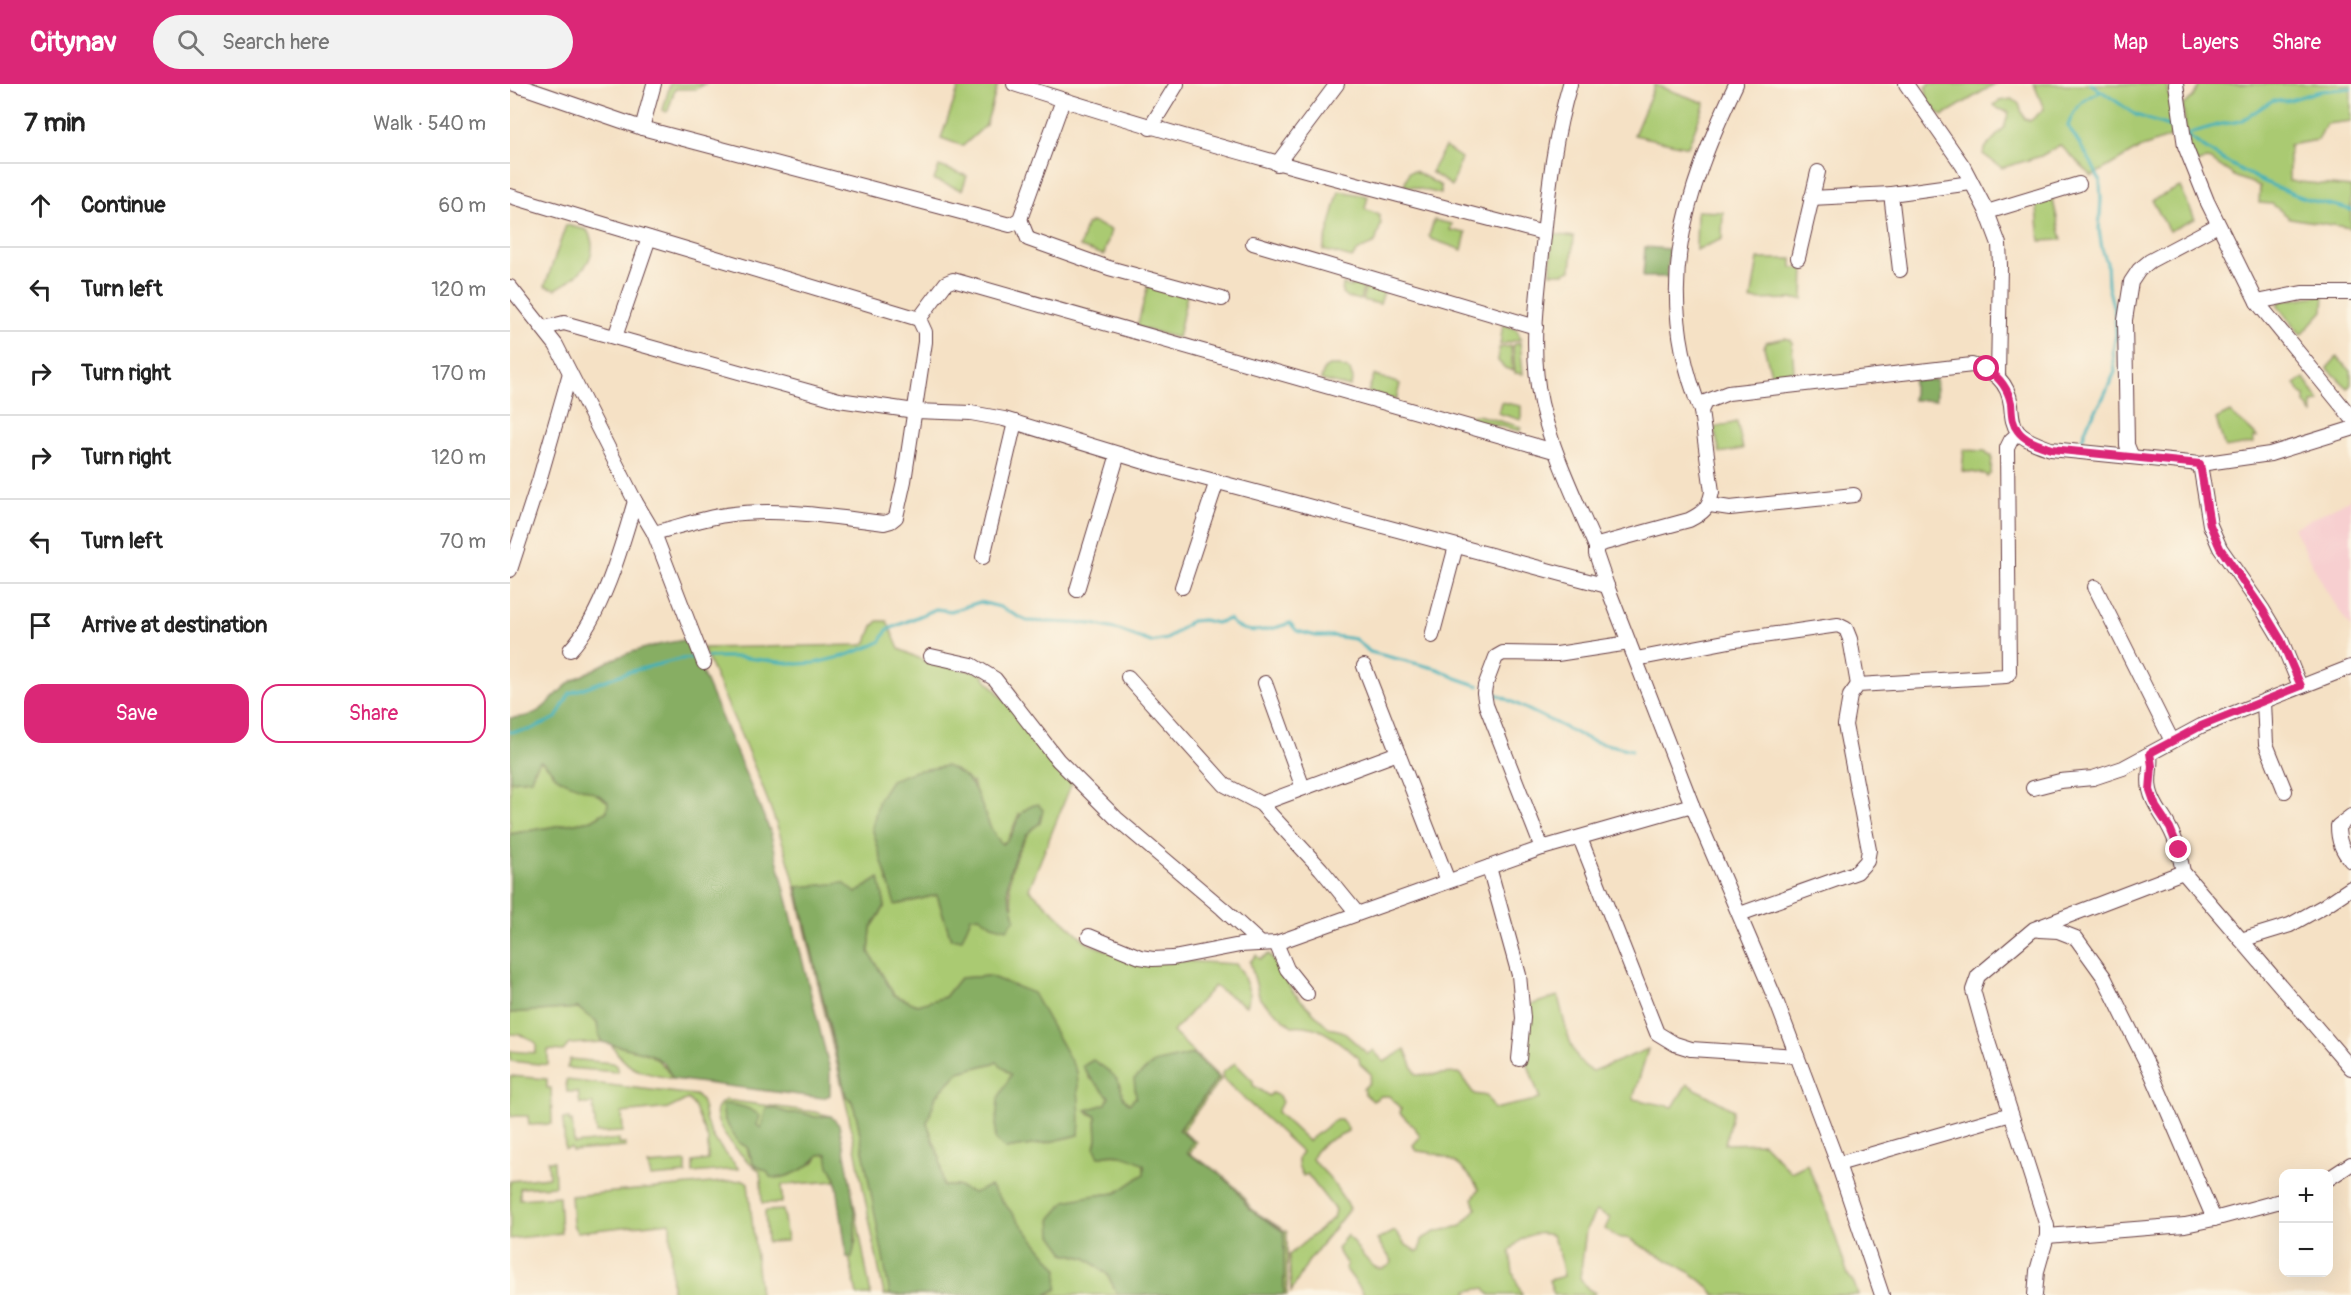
<!DOCTYPE html>
<meta charset="utf-8">
<style>
body{margin:0;font-family:Pangolin,sans-serif;background:#f2f2f2;color:#222}
.controls{position:absolute;right:18px;bottom:18px;display:grid;overflow:hidden;border-radius:12px;box-shadow:0 6px 24px #0002}
.controls button{width:54px;height:54px;display:grid;place-items:center;padding:0;border:0;border-bottom:2px solid #e0e0e0;background:#fff;color:#222;font:30px sans-serif}
.stop{position:absolute;width:18px;height:18px;margin:-14px;border:4px solid #db2777;border-radius:50%;background:#fff}
.stop.end{background:#db2777;border-color:#fff;box-shadow:0 2px 6px #0008}
.list{margin:0;padding:0;list-style:none}
h2{display:flex;justify-content:space-between;align-items:center;height:78px;margin:0;padding:0 24px;font-size:26px}
h2 small{font-size:20px;font-weight:400;color:#767676}
.list li{display:grid;grid-template-columns:39px 1fr auto;gap:18px;align-items:center;box-sizing:border-box;height:84px;padding:0 24px;border-top:2px solid #e0e0e0}
.list b{display:block;font-size:22px;white-space:nowrap}
.list em{font-size:20px;font-style:normal;color:#767676}
.actions{display:flex;gap:12px;padding:18px 24px}
.actions a{flex:1;padding:14px 0;border:2px solid #db2777;border-radius:18px;text-align:center;font-size:21px;color:#db2777}
.actions .main{background:#db2777;color:#fff}
.icon{flex:none;width:33px;height:33px;fill:none;stroke:currentColor;stroke-width:2;stroke-linecap:round;stroke-linejoin:round}
.map{position:relative;flex:none;width:1841px;height:1211px;overflow:hidden}
header{display:flex;align-items:center;gap:36px;box-sizing:border-box;height:84px;padding:0 30px;background:#db2777;color:#fff}
header strong{font-size:28px}
nav{display:flex;gap:33px;margin-inline-start:auto;font-size:21px}
.search{width:420px;height:54px;background:#f2f2f2;display:flex;align-items:center;gap:15px;box-sizing:border-box;padding:0 21px;border-radius:33px;color:#767676;font-size:22px}
main{display:flex}
aside{flex:1;background:#fff}
.map>svg:first-child{display:block}
</style>
<header>
<strong>Citynav</strong>
<div class="search"><svg class="icon" aria-label="search" viewBox="0 0 24 24"><circle cx="10" cy="10" r="6"/><path d="M15 15l6 6"/></svg>Search here</div>
<nav><a>Map</a><a>Layers</a><a>Share</a></nav>
</header>
<main>
<aside>
<h2>7 min<small>Walk · 540 m</small></h2>
<ul class="list">
<li><svg class="icon" aria-label="ahead" viewBox="0 0 24 24"><path d="M12 20V5M6 11l6-6 6 6"/></svg><div><b>Continue</b></div><em>60 m</em></li>
<li><svg class="icon" aria-label="left" viewBox="0 0 24 24"><path d="M17 20v-9H6M10 6l-5 5 5 5"/></svg><div><b>Turn left</b></div><em>120 m</em></li>
<li><svg class="icon" aria-label="right" viewBox="0 0 24 24"><path d="M7 20v-9h11M14 6l5 5-5 5"/></svg><div><b>Turn right</b></div><em>170 m</em></li>
<li><svg class="icon" aria-label="right" viewBox="0 0 24 24"><path d="M7 20v-9h11M14 6l5 5-5 5"/></svg><div><b>Turn right</b></div><em>120 m</em></li>
<li><svg class="icon" aria-label="left" viewBox="0 0 24 24"><path d="M17 20v-9H6M10 6l-5 5 5 5"/></svg><div><b>Turn left</b></div><em>70 m</em></li>
<li><svg class="icon" aria-label="arrive" viewBox="0 0 24 24"><path d="M6 21V4h12l-3 4 3 4H6"/></svg><div><b>Arrive at destination</b></div></li>
</ul>
<div class="actions"><a class="main">Save</a><a>Share</a></div>
</aside>
<div class="map">
<svg width="1841" height="1211" viewBox="0 0 1841 1211">
<rect width="100%" height="100%" fill="#fcf5e5"/>
<filter id="ink" filterUnits="userSpaceOnUse"><feTurbulence type="fractalNoise" baseFrequency=".0167" numOctaves="2"/><feDisplacementMap in="SourceGraphic" scale="12" xChannelSelector="R" yChannelSelector="G"/><feConvolveMatrix kernelMatrix="1 2 1 2 8 2 1 2 1" color-interpolation-filters="sRGB"/></filter>
<filter id="wash" filterUnits="userSpaceOnUse"><feTurbulence type="fractalNoise" baseFrequency=".008" numOctaves="4" result="noise"/><feDisplacementMap in="SourceGraphic" scale="24" xChannelSelector="R" yChannelSelector="G"/><feGaussianBlur stdDeviation="1.35" result="paint"/><feColorMatrix in="noise" values="0 0 0 0 0 0 0 0 0 0 0 0 0 0 0 0 0 1.4 0 .05"/><feComposite in="paint" operator="in"/></filter>
<g filter="url(#wash)">
<rect width="100%" height="100%" fill="#f5e1c5"/>
<path fill="#f7cfd0" d="M1841,415V544L1817,508L1783,444Z"/>
<g fill="#aaca72" stroke="#7a744e" stroke-width="1.5" fill-rule="evenodd">
<path d="M160,0H195L186,5H165L158,27L156,28L153,26Z"/>
<path d="M450,0H488L476,41L453,62L431,54Z"/>
<path d="M1420,0H1485L1432,32L1417,17L1416,3Z"/>
<path d="M1524,0H1657L1668,50L1630,64L1582,92L1550,61L1531,72L1492,84L1473,70L1476,63L1494,44L1499,28L1489,25L1484,21L1489,17L1502,15L1509,20L1514,34L1520,37L1534,25Z"/>
<path d="M1690,0H1841V37L1816,40L1808,56L1779,61V97L1841,103V144L1780,134L1762,120L1749,119L1750,102L1726,93L1701,76L1696,75L1687,79L1678,65L1673,21L1683,13Z"/>
<path d="M1145,1L1195,19L1178,63L1124,51Z"/>
<path d="M935,63L951,74L942,102L921,88Z"/>
<path d="M429,82L457,92L452,106L424,96Z"/>
<path d="M905,87L931,102V110L894,101L899,88Z"/>
<path d="M1670,103L1685,135L1659,147L1642,116Z"/>
<path d="M829,107L858,112L855,125L869,131L871,140L865,159L849,166L842,174L813,166Z"/>
<path d="M1542,112L1552,156L1530,157L1526,114Z"/>
<path d="M1187,127L1213,128L1212,155L1186,166Z"/>
<path d="M924,136L942,140L940,146L956,149L952,166L921,155L919,152Z"/>
<path d="M582,138L601,146L594,171L570,163L576,141Z"/>
<path d="M56,141L77,146C93,173 68,193 46,205L35,202Z"/>
<path d="M1042,150L1064,153L1061,186L1054,189H1041Z"/>
<path d="M1248,175H1282V184H1294L1293,215L1241,216Z"/>
<path d="M843,198L854,202L850,216L837,213L832,209L833,200L841,203Z"/>
<path d="M638,201L677,211L668,254L627,243Z"/>
<path d="M856,202L874,208L870,220L852,216Z"/>
<path d="M1814,211L1813,227L1791,251L1768,222L1770,217Z"/>
<path d="M993,240L1007,246L1011,255L990,261Z"/>
<path d="M1275,254L1279,255L1282,258L1284,287L1261,290L1254,263L1256,258Z"/>
<path d="M1010,258L1013,290L1005,289L1003,261Z"/>
<path d="M1001,262V263L1003,287L995,284L988,277L989,264Z"/>
<path d="M1827,273L1841,287V300L1838,304L1817,284Z"/>
<path d="M819,282H829L840,286L843,295L840,303L811,296L814,285Z"/>
<path d="M864,291L890,300L886,316L858,308Z"/>
<path d="M1794,294L1810,318L1802,319L1803,330L1795,319V312L1791,310L1785,300Z"/>
<path d="M991,318L1011,322V336L988,329Z"/>
<path d="M1720,328C1729,337 1739,343 1747,353L1743,354L1744,359L1715,364L1706,335Z"/>
<path d="M968,331L1011,343L1010,347L950,333Z"/>
<path d="M1227,338L1233,365L1210,369L1204,344Z"/>
<path d="M1454,366L1475,367L1478,371L1482,372L1481,389L1477,393L1475,390L1452,387Z"/>
<path d="M368,537H377L389,565L419,579L471,589L563,696L519,805L579,860L620,874L726,880L732,888L740,910L736,922L704,902L663,948L711,995L672,1047L686,1058L680,1070L710,1089L730,1108L742,1126L777,1148V1211H774V1148L739,1125L727,1107L708,1088L677,1069L669,1046L708,995L683,970L644,979L625,995L626,1013L619,1020L612,1013L610,999L578,993L592,1003L599,1013L596,1020L584,1024L578,1029L586,1032L587,1056L585,1064L589,1073C604,1068 621,1071 634,1081V1090L606,1109L580,1112L554,1169L576,1174L597,1190L608,1211H536L547,1205L463,1109L447,1102H433L430,1075L417,1039L426,1012L449,988L488,978L502,991L495,1065L535,1059L569,1051L567,988L523,910L479,892L450,894L435,913L407,921L384,911L359,869L361,844L375,822L369,795L346,809L287,803L336,1012L342,1017L347,1034L377,1188L380,1211H374L338,1028L282,789C260,712 225,638 193,564L351,561L357,558L363,542ZM462,698L483,750L492,760L498,756L509,730L521,744C505,769 494,792 503,822L482,841L469,832L461,833L457,842L441,855L427,811L385,821Z"/>
<path d="M30,677C39,680 40,688 47,693C63,704 85,705 98,718L97,727L82,736L0,750V697L20,695Z"/>
<path d="M759,870L784,909L819,944L832,947L858,970L863,966L874,978L895,965L906,991L949,989L964,1010L977,1012L984,1025L1030,1015L1017,978L1016,965L1020,921L1048,912C1054,934 1060,979 1083,987L1138,965L1123,1015L1163,1023L1177,1000L1223,1026L1215,1060L1253,1059L1281,1088L1297,1080L1317,1127L1338,1191L1344,1199L1348,1211H1205C1184,1184 1149,1174 1121,1156C1117,1153 1112,1155 1108,1153C1104,1151 1099,1148 1095,1145L1100,1134L1086,1127L1076,1146L1070,1194L1078,1205L1085,1209L1083,1211H1044L1039,1196L1054,1192L1050,1172L1042,1151C1023,1146 1011,1153 1000,1167L1003,1189L1012,1211H980L975,1204L957,1207L958,1211H853V1208L835,1184L837,1181L827,1165L837,1151C845,1160 856,1179 867,1184C872,1186 877,1183 881,1180L882,1177L867,1156L885,1147L896,1161L907,1168L910,1167L912,1155L925,1148L951,1142L966,1125L963,1114L969,1105C953,1080 937,1069 907,1067L903,1061L910,1053L905,1044L890,1029L891,1025L879,1012H871L863,1017L855,1010L853,1005L859,999L861,990L850,980L849,974C829,958 809,938 782,942L750,915L740,878L746,871L750,875Z"/>
<path d="M68,924L87,939L89,952L92,958L59,960L53,967L38,966V981L0,977V967L26,969V959C18,952 10,950 0,950V929Z"/>
<path d="M101,960C131,968 146,966 163,995C131,988 119,989 101,960Z"/>
<path d="M60,975L103,979L107,983V988L57,984Z"/>
<path d="M725,979L743,997V1001L759,1012L762,1009L769,1012L772,1018L767,1028L798,1057L826,1035H831L838,1044V1047C825,1054 806,1060 802,1075L819,1093L840,1124L798,1178L781,1208L779,1171L823,1134L825,1126L797,1090L793,1092C788,1083 785,1076 792,1068L713,995L712,989Z"/>
<path d="M0,992L37,995V1004H41L42,1040L19,1041L18,1032H0Z"/>
<path d="M56,996L185,1011C195,1017 193,1027 196,1037C202,1056 216,1070 229,1085L183,1089V1078L198,1076V1056L184,1022L178,1015L160,1024L112,1029L113,1048L86,1049L83,1020H70L68,1008H57Z"/>
<path d="M216,1016L305,1028L321,1032L305,1033L293,1029H278L257,1024L251,1044L214,1035L228,1058L237,1063L239,1072L266,1094L304,1079L309,1071L317,1070L326,1097L272,1101V1119H252C251,1112 252,1092 249,1086C248,1086 242,1081 241,1080C229,1069 188,1029 216,1016Z"/>
<path d="M59,1034V1038L62,1037L64,1060L109,1055V1060H115L116,1063L62,1067L61,1064L55,1065L53,1035Z"/>
<path d="M38,1077H44L45,1102L10,1104V1115L49,1112L51,1149L0,1155V1097L39,1093Z"/>
<path d="M176,1078V1090L141,1093L138,1081Z"/>
<path d="M234,1096L238,1099L250,1211H162L160,1138L67,1148L63,1141L61,1112Z"/>
<path d="M342,1108L361,1211H347L339,1173H342L346,1156Z"/>
<path d="M273,1126L277,1157L257,1158L255,1127Z"/>
</g>
<g fill="#87ae64" stroke="#686648" stroke-width="1.5">
<path d="M1135,163L1159,165L1157,193H1133Z"/>
<rect x="1403" y="296" width="23" height="20"/>
<path d="M180,555L191,586L260,747L320,986V1011L313,1014L163,995L154,979L140,970L92,958L89,952L87,939L68,924L0,929V750L82,736L97,727L98,718C85,705 63,704 47,693C40,688 39,680 30,677L25,683L21,695L0,697V634C35,634 39,613 62,597C74,590 87,584 99,577C125,565 153,559 180,555Z"/>
<path d="M436,682C478,698 466,732 492,760C511,750 499,727 528,720L533,726L530,739C511,750 497,784 498,807C499,816 504,826 505,835L497,845L482,841L469,832L461,833L452,855H441L427,811L385,821L362,744L369,715L381,696L405,687Z"/>
<path d="M369,794L375,822L361,844L359,868L384,911L407,921L435,913L450,894L479,892L523,909L567,988L570,1035L569,1051L535,1059L495,1065L485,1055L488,1015L501,991L487,978L449,988L426,1012L417,1039L430,1075L433,1102H447L463,1109L480,1102L548,1185L547,1205L536,1211H380L347,1034L342,1017L336,1012L287,803L334,799L346,809Z"/>
<path d="M683,970L708,994L669,1046L683,1057L677,1069L708,1088L727,1107L739,1125L774,1148V1211H608L597,1190L576,1174L555,1169L542,1151L541,1134L556,1117L580,1112L606,1109L634,1090V1081C621,1072 604,1067 589,1073L585,1064L587,1056L586,1032L576,1026L596,1020L599,1013C590,1002 579,996 573,982L583,976C592,982 604,989 609,999C614,1008 609,1011 619,1020L626,1013L624,995L644,979Z"/>
<path d="M215,1020C227,1020 241,1024 250,1032L247,1041L251,1044L256,1024H263L278,1029H293L305,1033L321,1032L329,1041C336,1076 352,1140 342,1173L337,1174L326,1094L319,1082L317,1070L309,1071C301,1083 275,1097 260,1093L257,1087L244,1081L237,1063L228,1058L214,1035L212,1022Z"/>
</g>
<g fill="none" stroke-linecap="round" stroke-linejoin="round">
<g stroke="#41b1b9" stroke-width="3">
<path d="M1581,0L1626,31L1667,45"/>
<path d="M1678,50L1707,41L1731,37L1763,16L1776,17L1810,7L1841,4"/>
<path d="M1678,52C1715,80 1756,101 1800,116C1814,120 1828,121 1841,126"/>
<path d="M1569,364L1578,339L1591,318L1605,288L1603,267L1606,250L1605,230L1598,202L1597,179L1592,165L1589,146L1591,116L1590,97L1581,78L1558,42C1564,24 1572,15 1590,8"/>
<path d="M197,573H228L287,580L305,579L334,572L364,561L371,557L377,546L426,525L441,527L470,518L490,523L517,537L583,540L609,546L641,558L657,555L681,537L693,536L706,539L719,535C732,554 761,546 780,539L787,547L806,552H824L845,555L860,568L928,585L946,594L969,602"/>
<path d="M978,606L1082,657L1122,666"/>
<path d="M0,648L19,646L46,634L60,609L118,588L170,575L187,574"/>
</g>
</g>
</g>
<g filter="url(#ink)">
<g fill="none" stroke-linecap="round" stroke-linejoin="round">
<defs>
<g id="minor">
<path d="M4,0L132,44L500,141L510,135L553,16"/>
<path d="M504,0C679,57 856,103 1034,149"/>
<path d="M1060,0C1045,50 1039,100 1034,152C1028,207 1019,265 1031,319C1043,370 1066,416 1086,463"/>
<path d="M1396,0L1453,82L1477,128L1489,160L1490,181L1488,292"/>
<path d="M1666,0L1675,62L1697,117L1747,218L1841,333"/>
<path d="M132,44L144,0"/>
<path d="M640,44L667,0"/>
<path d="M767,80L827,0"/>
<path d="M1381,110L1390,186"/>
<path d="M0,112L409,235L436,199L443,196L1044,367"/>
<path d="M1301,114L1381,110L1461,99"/>
<path d="M1477,128L1569,100"/>
<path d="M510,135L518,155L599,184L712,215"/>
<path d="M743,159L1026,243"/>
<path d="M1288,174L1308,88"/>
<path d="M0,203L46,261L125,417L144,449L194,579"/>
<path d="M1747,218L1792,209H1841"/>
<path d="M34,244L54,239L329,316L405,327L461,329L494,335L648,382L1097,502"/>
<path d="M105,253L139,154"/>
<path d="M1191,327C1142,208 1174,110 1226,0"/>
<path d="M1622,373L1617,361L1615,236L1621,198L1629,186L1640,177L1708,141"/>
<path d="M1690,380L1700,441L1710,464L1753,526L1771,556L1790,602"/>
<path d="M1200,421L1220,424L1344,411"/>
<path d="M144,449C168,443 192,434 216,431C268,423 322,433 374,439L381,437L386,433L394,397L415,258V248L409,235"/>
<path d="M473,473L505,338"/>
<path d="M0,486L29,397L60,289"/>
<path d="M672,503L707,397"/>
<path d="M1585,503L1662,657"/>
<path d="M567,506L608,370"/>
<path d="M922,552L946,462"/>
<path d="M60,566C92,532 112,462 125,417"/>
<path d="M421,572L462,581L485,595L548,676L606,734L712,824L750,859"/>
<path d="M1126,575L1225,556L1328,541L1336,545L1340,555L1348,601"/>
<path d="M854,582L938,797"/>
<path d="M618,593L715,701L751,720L811,785L847,829"/>
<path d="M755,599L793,704"/>
<path d="M1754,618L1756,660L1775,707"/>
<path d="M1640,670C1642,682 1637,694 1640,706C1643,721 1653,731 1659,743C1667,757 1670,773 1673,788L1841,984"/>
<path d="M1523,704L1550,697L1583,694L1613,684L1691,642L1841,583"/>
<path d="M751,720L888,669"/>
<path d="M1841,732L1828,742C1828,757 1832,766 1841,777"/>
<path d="M1070,754L1147,949L1165,960L1181,965L1287,972"/>
<path d="M1032,764L976,621L974,609L975,602L986,573L993,569L1047,570L1119,559"/>
<path d="M979,783L1009,891L1013,934L1009,975"/>
<path d="M1230,830L1347,788L1357,777L1359,766L1335,641L1340,612L1348,601L1496,592L1499,589L1497,364L1501,356L1509,349"/>
<path d="M1529,846L1548,847L1566,854L1594,893L1640,986L1704,1135"/>
<path d="M579,852L630,873L643,875L663,874L730,861L766,859L1032,764L1182,721"/>
<path d="M1731,856L1780,841L1814,822L1841,804"/>
<path d="M766,859L777,885L797,910"/>
<path d="M1328,1080L1501,1030"/>
<path d="M1818,1095L1841,1080"/>
<path d="M1537,1152L1675,1141L1704,1135L1774,1116"/>
<path d="M1372,1211L1328,1080L1267,919L1182,721L1097,502L1086,470V463L1091,460L1179,436C1193,429 1199,424 1202,408L1191,327L1195,318L1218,309L1462,281C1484,286 1498,298 1501,321C1502,331 1502,340 1508,348C1516,357 1530,361 1541,365L1690,380L1760,370L1841,345"/>
<path d="M1525,1211L1527,1187L1537,1152V1142L1474,945L1463,906L1468,892L1524,845L1673,788"/>
</g>
</defs>
<use href="#minor" stroke="#643c42" stroke-width="16"/>
<use href="#minor" stroke="#fff" stroke-width="14"/>
</g>
</g>
<g fill="none" stroke-linecap="round" stroke-linejoin="round" filter="url(#ink)">
<path stroke="#db2777" stroke-width="8" d="M1477,285C1490,294 1498,304 1501,319C1502,330 1501,338 1508,347C1515,357 1530,361 1541,365L1690,380L1700,441L1710,464L1753,526L1771,556L1791,602L1691,642L1640,669L1642,682L1640,706L1646,723L1660,744L1669,766"/>
</g>
</svg>
<div class="controls">
<button>+</button>
<button>−</button>
</div>
<div class="stop" style="left:1477px;top:285px"></div>
<div class="stop end" style="left:1669px;top:766px"></div>
</div>
</main>
